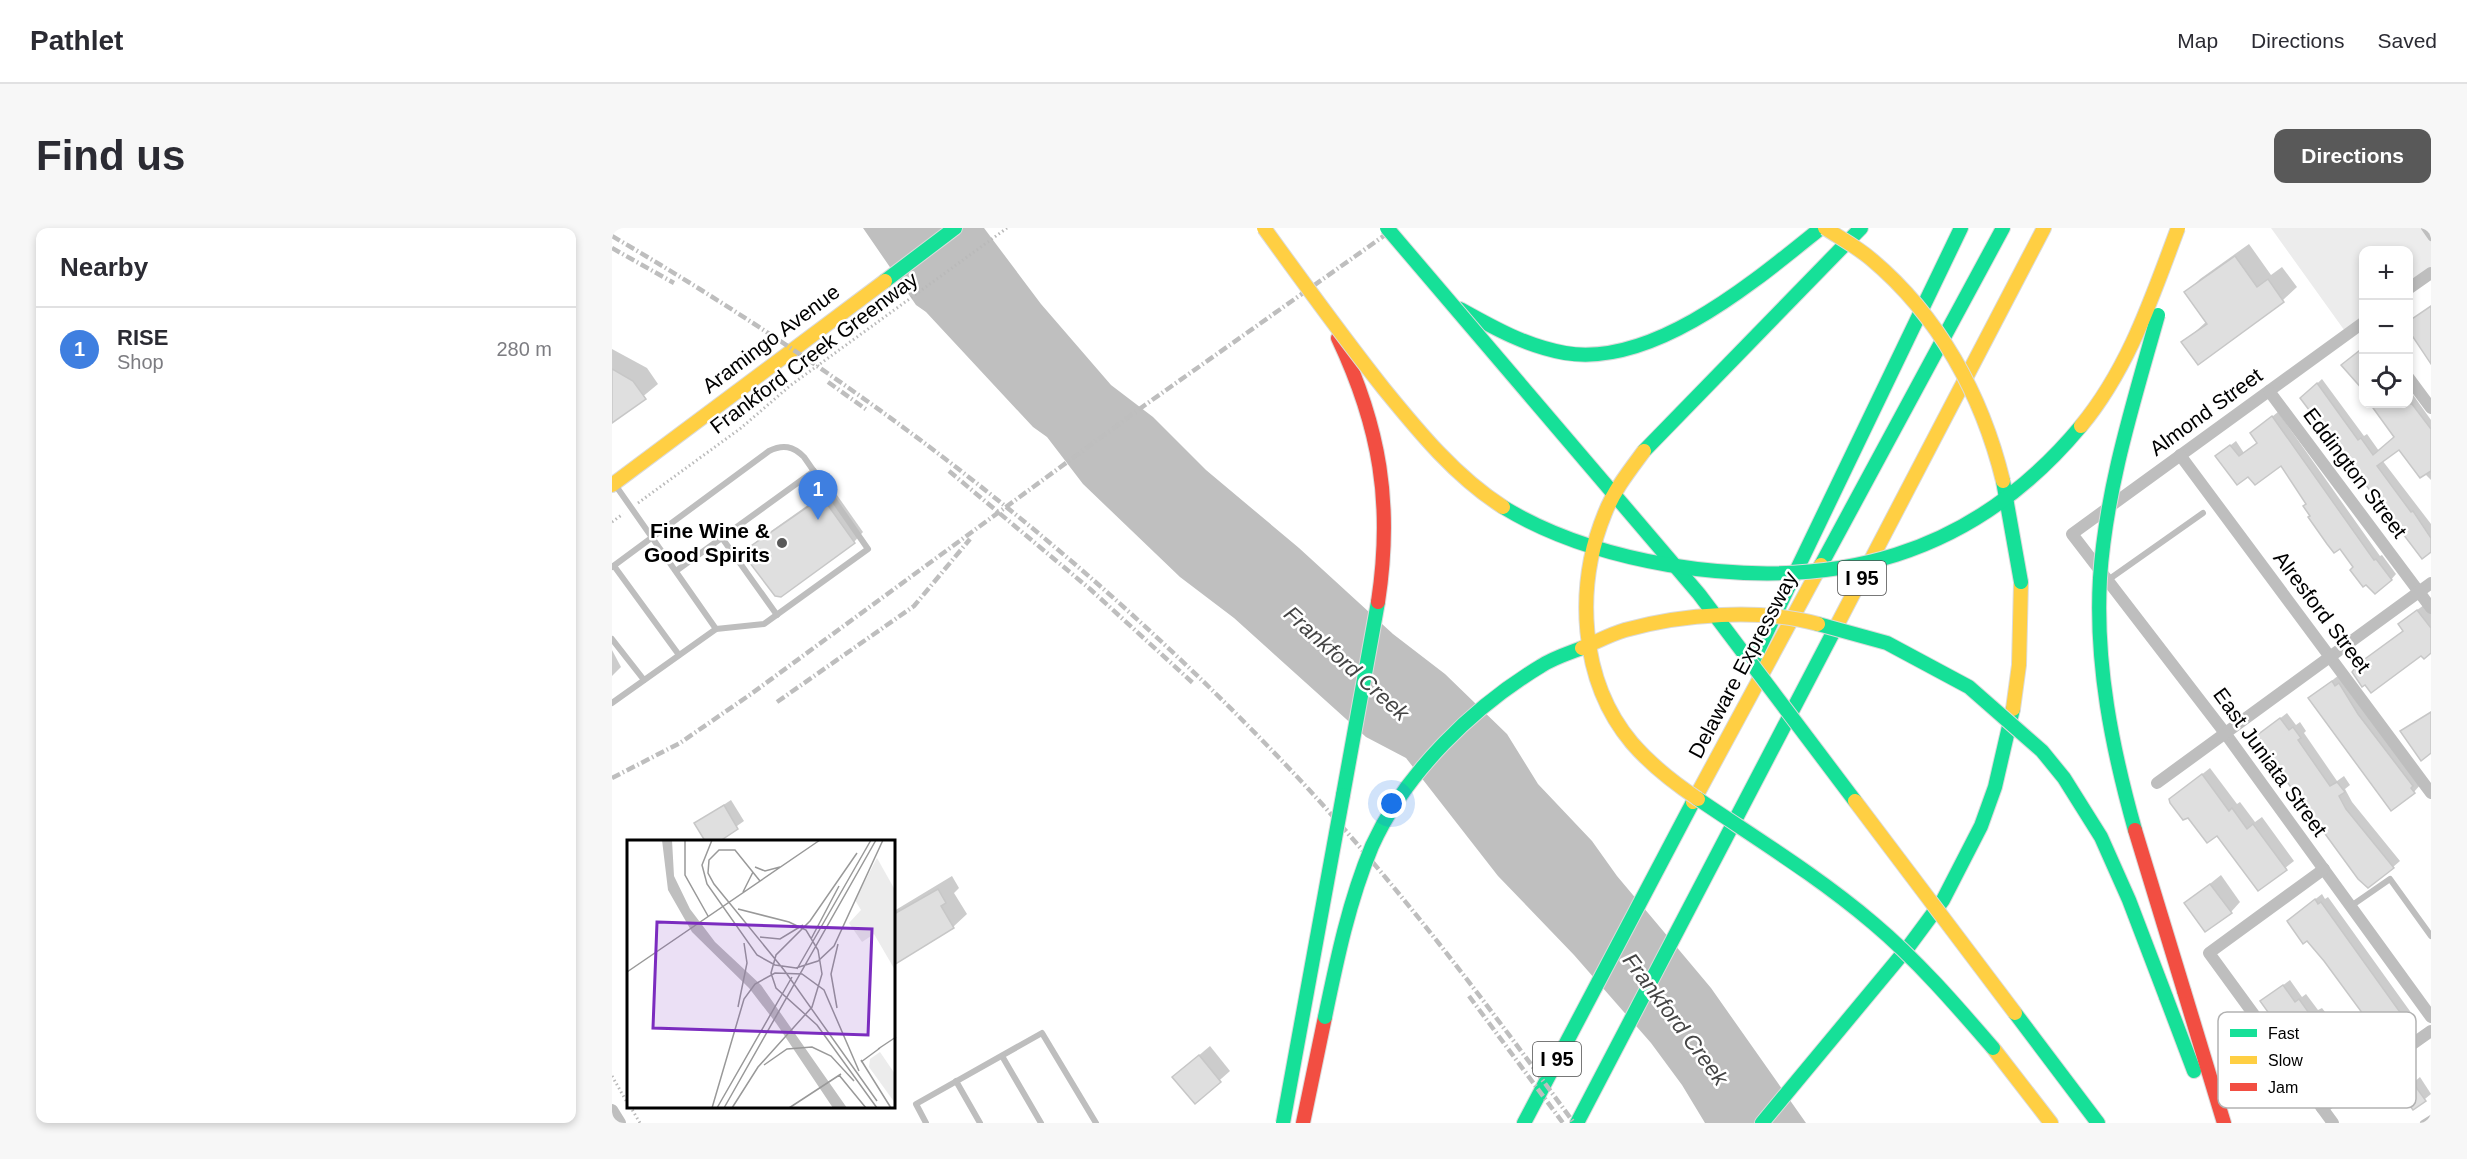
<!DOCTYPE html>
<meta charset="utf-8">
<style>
body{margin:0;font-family:Arial,sans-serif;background:#f7f7f7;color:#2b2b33}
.controls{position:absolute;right:18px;top:18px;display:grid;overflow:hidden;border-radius:12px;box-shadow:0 3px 9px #0003}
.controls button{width:54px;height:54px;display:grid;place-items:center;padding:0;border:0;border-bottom:2px solid #e1e1e2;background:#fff;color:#2b2b33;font:30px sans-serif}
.you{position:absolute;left:780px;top:576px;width:21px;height:21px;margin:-15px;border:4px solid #fff;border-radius:50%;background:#1a73e8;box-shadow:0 0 0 9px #1a73e833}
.badge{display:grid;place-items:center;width:39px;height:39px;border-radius:50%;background:#595959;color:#fff;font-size:20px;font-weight:700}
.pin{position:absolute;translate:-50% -50px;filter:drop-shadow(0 2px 3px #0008)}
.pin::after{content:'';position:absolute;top:32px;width:21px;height:18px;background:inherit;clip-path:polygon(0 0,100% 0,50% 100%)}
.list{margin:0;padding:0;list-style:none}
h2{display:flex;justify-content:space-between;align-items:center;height:78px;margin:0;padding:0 24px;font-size:26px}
h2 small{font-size:20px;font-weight:400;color:#7c7c81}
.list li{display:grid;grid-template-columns:39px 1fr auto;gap:18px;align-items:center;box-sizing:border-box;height:84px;padding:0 24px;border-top:2px solid #e1e1e2}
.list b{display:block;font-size:22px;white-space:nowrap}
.list p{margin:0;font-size:20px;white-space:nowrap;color:#7c7c81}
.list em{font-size:20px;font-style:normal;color:#7c7c81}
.icon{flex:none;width:33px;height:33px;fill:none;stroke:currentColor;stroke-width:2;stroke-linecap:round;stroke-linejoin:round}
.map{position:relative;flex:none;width:1819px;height:895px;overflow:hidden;border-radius:12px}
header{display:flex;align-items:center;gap:36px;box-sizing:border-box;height:84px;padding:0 30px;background:#fff;border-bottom:2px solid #e1e1e2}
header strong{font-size:28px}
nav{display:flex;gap:33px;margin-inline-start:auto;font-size:21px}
.intro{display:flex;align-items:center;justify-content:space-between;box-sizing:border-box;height:144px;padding:0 36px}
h1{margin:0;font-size:42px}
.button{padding:15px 27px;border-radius:12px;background:#595959;color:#fff;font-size:21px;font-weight:700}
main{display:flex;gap:36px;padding:0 36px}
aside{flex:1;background:#fff;border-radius:12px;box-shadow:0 3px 9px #0003}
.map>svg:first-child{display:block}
</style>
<header>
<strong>Pathlet</strong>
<nav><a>Map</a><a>Directions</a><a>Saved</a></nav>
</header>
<div class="intro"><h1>Find us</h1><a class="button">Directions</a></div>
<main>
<aside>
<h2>Nearby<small></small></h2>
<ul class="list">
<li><span class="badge" style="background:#3f7fe0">1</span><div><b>RISE</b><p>Shop</p></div><em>280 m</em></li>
</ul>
</aside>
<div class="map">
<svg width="1819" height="895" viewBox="0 0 1819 895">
<rect width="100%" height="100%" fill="#fff"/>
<path fill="#ececec" d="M1659,0H1819V45L1797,61L1796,22H1752L1751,94L1735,106Z"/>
<path fill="#bfbfbf" d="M251,0H372L429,76L499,157L541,189L594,242L687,320L781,406L833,446L895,506L926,556L980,613L1005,648L1099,760L1194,895H1093L1070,857L1039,815L962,727L886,648L794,530L754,509L622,390L568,349L471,256L435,209L421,199L314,84L304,77Z"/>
<g fill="#0003">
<path d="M1637,16L1659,47L1670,39L1685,59L1671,72L1586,135L1571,115L1595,93L1574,65L1588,51Z"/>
<path d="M0,121L35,140L46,156L0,194Z"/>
<path d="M1710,151L1752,208L1755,206L1767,223L1784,209L1760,176H1796V160L1819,192V252L1787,220L1770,232L1819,296V322L1735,233L1695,165Z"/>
<path d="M1666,184L1768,328L1770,327L1784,346L1778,353L1743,339L1700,287L1695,276L1670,236L1643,255L1610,224L1624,213L1632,225L1647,214L1640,205Z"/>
<path d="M220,260L251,304L242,314L134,323L145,313Z"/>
<path d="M1812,377L1819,386V424L1793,402L1794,390Z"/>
<path d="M0,422L9,439L0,448Z"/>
<path d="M1727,447L1808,557L1802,564L1698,470Z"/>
<path d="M1675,485L1684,497L1688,494L1694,503L1692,505L1725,553L1732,548L1738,557L1733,561L1740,574L1788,633L1781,639L1653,502Z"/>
<path d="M1598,540L1625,576L1628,574L1643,594L1650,589L1682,633L1646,661L1605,605L1577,587L1559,571Z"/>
<path d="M119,572L132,593L104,613L84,595Z"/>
<path d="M1609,647L1628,674L1619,684L1574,675Z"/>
<path d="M340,648L347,660L342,665L355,686L341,699L282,735V683Z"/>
<path d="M1710,666L1713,671L1716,669L1800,786L1794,792L1764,801L1683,687Z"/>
<path d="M1678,752L1690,769L1694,766L1706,782L1710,780L1734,811L1698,839L1650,773Z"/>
<path d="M598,818L618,843L583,874L572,840Z"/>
<path d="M1808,849L1819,866L1802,880L1790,864Z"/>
</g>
<g fill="#dfdfdf" stroke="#c7c7c7" stroke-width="1.5">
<path d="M1623,28L1645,59L1656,51L1672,74L1586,137L1569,114L1595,96L1572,64Z"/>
<path d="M1819,78V136L1797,103V93Z"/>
<path d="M1752,119V163L1729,137Z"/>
<path d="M0,141L21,153L34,171L0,195Z"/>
<path d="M1705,155L1746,212L1749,210L1761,227L1782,209L1761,180L1768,176H1800L1819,201V243L1808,250L1787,222L1765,238L1799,284L1801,283L1819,310V324L1810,331L1688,170Z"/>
<path d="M1660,188L1762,332L1764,331L1780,352L1763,366L1754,357L1751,359L1738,342L1741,339L1728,321L1722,325L1715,316L1696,289L1698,288L1691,278L1694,276L1669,238L1643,257L1636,249L1625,257L1603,228L1618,217L1627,228L1645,215L1638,205Z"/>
<path d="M210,269L243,315L169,369L163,368L131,326L133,322Z"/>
<path d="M1805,382L1819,400V425L1812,431L1809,428L1759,465L1753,457L1750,459L1740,444L1746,436L1791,403L1786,396Z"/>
<path d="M1720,453L1723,458L1727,455L1746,486L1801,558L1799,560L1803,565L1779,583L1696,470Z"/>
<path d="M1819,484V525L1809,533L1788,503Z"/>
<path d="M1668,490L1677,502L1681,499L1689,510L1686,512L1718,558L1725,554L1733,564L1727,568L1734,581L1782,640L1756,660L1746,651L1646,514L1648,513L1644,508Z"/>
<path d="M1590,546L1617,583L1620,580L1635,601L1641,596L1675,642L1646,663L1605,608L1595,615L1576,590L1571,592L1558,575L1557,571Z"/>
<path d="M112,577L126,601L108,613H93L82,595Z"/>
<path d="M1598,656L1620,685L1593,704L1572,675Z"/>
<path d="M326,661L334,675L329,678L342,700L282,737V686Z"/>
<path d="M1703,671L1706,676L1709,674L1795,794L1763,817L1755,807L1762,801L1712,733L1695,713L1691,716L1675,693Z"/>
<path d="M1671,757L1683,774L1687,771L1699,788L1703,785L1728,819L1697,841L1648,773Z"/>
<path d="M587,827L609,854L583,876L560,849Z"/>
<path d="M1801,855L1814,873L1801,882L1788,864Z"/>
</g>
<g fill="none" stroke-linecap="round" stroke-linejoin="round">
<defs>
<g id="fast">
<path d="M273,53L343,0"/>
<path d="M848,81C882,100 914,118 953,125C1042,140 1144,52 1209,0"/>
<path d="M1032,223L1249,0"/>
<path d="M1209,337L1391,0"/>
<path d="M1139,437L1349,0"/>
<path d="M731,567L766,374"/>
<path d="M1554,769L1582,843"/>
<path d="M1403,785L1486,895"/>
<path d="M912,895L1081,574"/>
<path d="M965,895L1224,399"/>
<path d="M1150,895L1297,718L1331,672L1369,598L1383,559L1401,481"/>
</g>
<g id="slow">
<path d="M0,257L273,53"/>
<path d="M1224,399L1432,0"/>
<path d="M1401,481L1407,437L1409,354"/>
<path d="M1081,574L1209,337"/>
<path d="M1381,820L1439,895"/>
</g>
<g id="jam">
<path d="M726,110C768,199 781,276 766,374"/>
<path d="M1572,763L1612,895"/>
<path d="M691,895L713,789"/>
</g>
</defs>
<use href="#fast" stroke="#dbdbdb" stroke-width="16"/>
<use href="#slow" stroke="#dbdbdb" stroke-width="16"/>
<use href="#jam" stroke="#dbdbdb" stroke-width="16"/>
<g stroke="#b9b9b9" stroke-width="3" stroke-dasharray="1.5 3" stroke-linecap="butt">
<path d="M26,275L129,200L179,157L395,0"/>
<path d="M0,294L11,286"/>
<path d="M0,848L16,876"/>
<path d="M18,878L28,895"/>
</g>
<g stroke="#bebebe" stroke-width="6">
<path d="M1812,0L1819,10"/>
<path d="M4,258L104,401"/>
<path d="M110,310L165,387"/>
<path d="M2,338L67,427"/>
<path d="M0,339L157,223C171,216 181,218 192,229L256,321L152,396L104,401L0,475"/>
<path d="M64,343L202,243"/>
<path d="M1496,352L1591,285"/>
<path d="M0,411L32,452"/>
<path d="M1739,678L1778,651L1819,708"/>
<path d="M390,828L429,895"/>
<path d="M344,853L368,895"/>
<path d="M314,895L304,876L430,805L484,895"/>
<path d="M1811,895L1819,890"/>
</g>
<g stroke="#bebebe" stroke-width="12">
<path d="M1796,61L1819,45"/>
<path d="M1752,94L1460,306L1613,505L1819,789"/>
<path d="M1796,149L1819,180"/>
<path d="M1657,163L1819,380"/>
<path d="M1568,227L1819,565"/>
<path d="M1545,555L1819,355"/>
<path d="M1712,641L1597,725L1721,895"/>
<path d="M1710,880L1819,803"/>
<path d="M0,882L8,895"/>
</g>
<use href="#fast" stroke="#16e098" stroke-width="14"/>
<use href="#slow" stroke="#ffcf43" stroke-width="14"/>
<use href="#jam" stroke="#f24e42" stroke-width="14"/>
<g stroke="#bebebe" stroke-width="4.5" stroke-dasharray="9 3 1.5 3" stroke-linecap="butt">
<path d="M0,8C258,159 485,335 689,553C788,660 876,777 962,895"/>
<path d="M0,20L62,55"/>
<path d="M216,154L255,182"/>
<path d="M337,243L478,361L582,456"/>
<path d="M165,474L302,378L358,311"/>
<path d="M0,550L68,515L139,466L533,177L783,0"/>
<path d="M857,768L951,895"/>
</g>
<defs>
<g id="fast-bridge">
<path d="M775,0L1087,366L1243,573"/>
<path d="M1391,253L1409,354"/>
<path d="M891,279C942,310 999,327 1057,337C1222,364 1360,329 1469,198"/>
<path d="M1206,396L1275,415L1357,459L1430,523L1452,550L1489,609L1517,672L1554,769"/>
<path d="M1086,571C1145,611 1207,649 1261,695C1305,732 1343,776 1381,820"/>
<path d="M1523,602C1500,520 1483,436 1488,350C1494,260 1522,173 1546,87"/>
<path d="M713,789C725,731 737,673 760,618C793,545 861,479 929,438C941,430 957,425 970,420"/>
<path d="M671,895L731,567"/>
</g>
<g id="slow-bridge">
<path d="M652,0C691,54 730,108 772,161C807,204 844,249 891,279"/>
<path d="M1213,0C1228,10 1245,19 1259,31C1327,88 1370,167 1391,253"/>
<path d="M1469,198C1517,140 1540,69 1566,0"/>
<path d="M1032,223C1018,242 1002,262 993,285C963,358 967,452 1020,515C1039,537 1062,555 1086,571"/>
<path d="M970,420C984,414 999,406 1013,402C1070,386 1149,380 1206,396"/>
<path d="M1243,573L1403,785"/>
</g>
<path id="jam-bridge" d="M1523,602L1572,763"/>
</defs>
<use href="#fast-bridge" stroke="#dbdbdb" stroke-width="16" stroke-linecap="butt"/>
<use href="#slow-bridge" stroke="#dbdbdb" stroke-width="16" stroke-linecap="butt"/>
<use href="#jam-bridge" stroke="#dbdbdb" stroke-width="16" stroke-linecap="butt"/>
<use href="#fast-bridge" stroke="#16e098" stroke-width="14"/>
<use href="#slow-bridge" stroke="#ffcf43" stroke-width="14"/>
<use href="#jam-bridge" stroke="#f24e42" stroke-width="14"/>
</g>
<circle fill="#595959" stroke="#fff" stroke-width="2" cx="170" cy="315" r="6"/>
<g text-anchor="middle" stroke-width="5" stroke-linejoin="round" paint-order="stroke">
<g fill="#fff" stroke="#4c4c4c" stroke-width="1.5">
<rect x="1226" y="333" width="48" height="34" rx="4.5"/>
<rect x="921" y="814" width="48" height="34" rx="4.5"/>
</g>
<g font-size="20" font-weight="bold" fill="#000">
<text x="1250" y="357">I 95</text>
<text x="945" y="838">I 95</text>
</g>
<g font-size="21" fill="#000" stroke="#fff">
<text transform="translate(159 111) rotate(-37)" y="7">Aramingo Avenue</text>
<text transform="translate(202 125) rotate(-37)" y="7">Frankford Creek Greenway</text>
<text transform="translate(1594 184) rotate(-36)" y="7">Almond Street</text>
<text transform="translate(1743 245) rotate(53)" y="7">Eddington Street</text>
<text transform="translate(1710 384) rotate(53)" y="7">Alresford Street</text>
<text transform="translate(1131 437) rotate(-62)" y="7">Delaware Expressway</text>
<text transform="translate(1658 534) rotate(54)" y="7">East Juniata Street</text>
</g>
<g font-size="21" font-weight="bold" fill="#000" stroke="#fff" text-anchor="end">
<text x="158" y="310">Fine Wine &amp;<tspan x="158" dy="24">Good Spirits</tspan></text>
</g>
<g font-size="22" font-style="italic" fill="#444" stroke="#fff">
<text transform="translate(735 435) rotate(42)" y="8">Frankford Creek</text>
<text transform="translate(1064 791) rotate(53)" y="8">Frankford Creek</text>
</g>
</g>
<g transform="translate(15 612)">
<rect width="268" height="268" fill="#fff"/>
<path d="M250,18L268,50V130L247,94L235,102L222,83L234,70L228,60ZM253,212L268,234V263L242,227L243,219Z" fill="#ececec"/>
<path d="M35,0H45L47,36L63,69L88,102L134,145L220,268H206L149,183L122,148L65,92L41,50Z" fill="#bfbfbf"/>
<path fill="none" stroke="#999" stroke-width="1.5" d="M58,0V35L81,76M85,0L75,25L80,44L130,115L148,125L169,128L191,121L207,106L256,0M230,13L183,81L149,115L144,133L149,148L190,185L250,268M128,27L138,31L153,27M133,41L108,10H92L82,20L81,33L87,44L157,130L250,261M116,52L126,32M133,97L153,99L176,85M184,99L212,46M170,129L244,0M0,132L193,0M111,167L120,123L117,103M210,168L204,134L211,104M251,209L269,197M234,220L264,268M234,222L253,208M137,225L160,209L185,207L204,216L227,241M212,235L239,268M85,268L117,159L128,144L148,133L175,134L197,150L232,231M90,268L165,137M97,268L249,0M105,268L131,227L185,167L195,134L191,110L179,90L162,82L111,69M162,268L214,234"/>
<path fill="#7b2cbf" fill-opacity="0.15" stroke="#7b2cbf" stroke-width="3" d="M30,82L245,89L241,195L26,188Z"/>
<rect width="268" height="268" fill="none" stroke="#000" stroke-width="3"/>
</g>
<rect x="1606" y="784" width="198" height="96" rx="9" fill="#fff" stroke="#b2b2b2" stroke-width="1.5"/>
<rect x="1618" y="801" width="27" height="8" fill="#16e098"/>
<rect x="1618" y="828" width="27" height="8" fill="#ffcf43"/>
<rect x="1618" y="855" width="27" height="8" fill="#f24e42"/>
<g font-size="16" fill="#000">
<text x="1656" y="811">Fast</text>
<text x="1656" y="838">Slow</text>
<text x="1656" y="865">Jam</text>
</g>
</svg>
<div class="controls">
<button>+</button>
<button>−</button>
<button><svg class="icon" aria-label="locate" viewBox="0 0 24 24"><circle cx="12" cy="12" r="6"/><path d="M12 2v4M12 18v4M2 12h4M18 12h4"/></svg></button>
</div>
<div class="you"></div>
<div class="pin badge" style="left:206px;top:292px;background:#3f7fe0">1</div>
</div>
</main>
